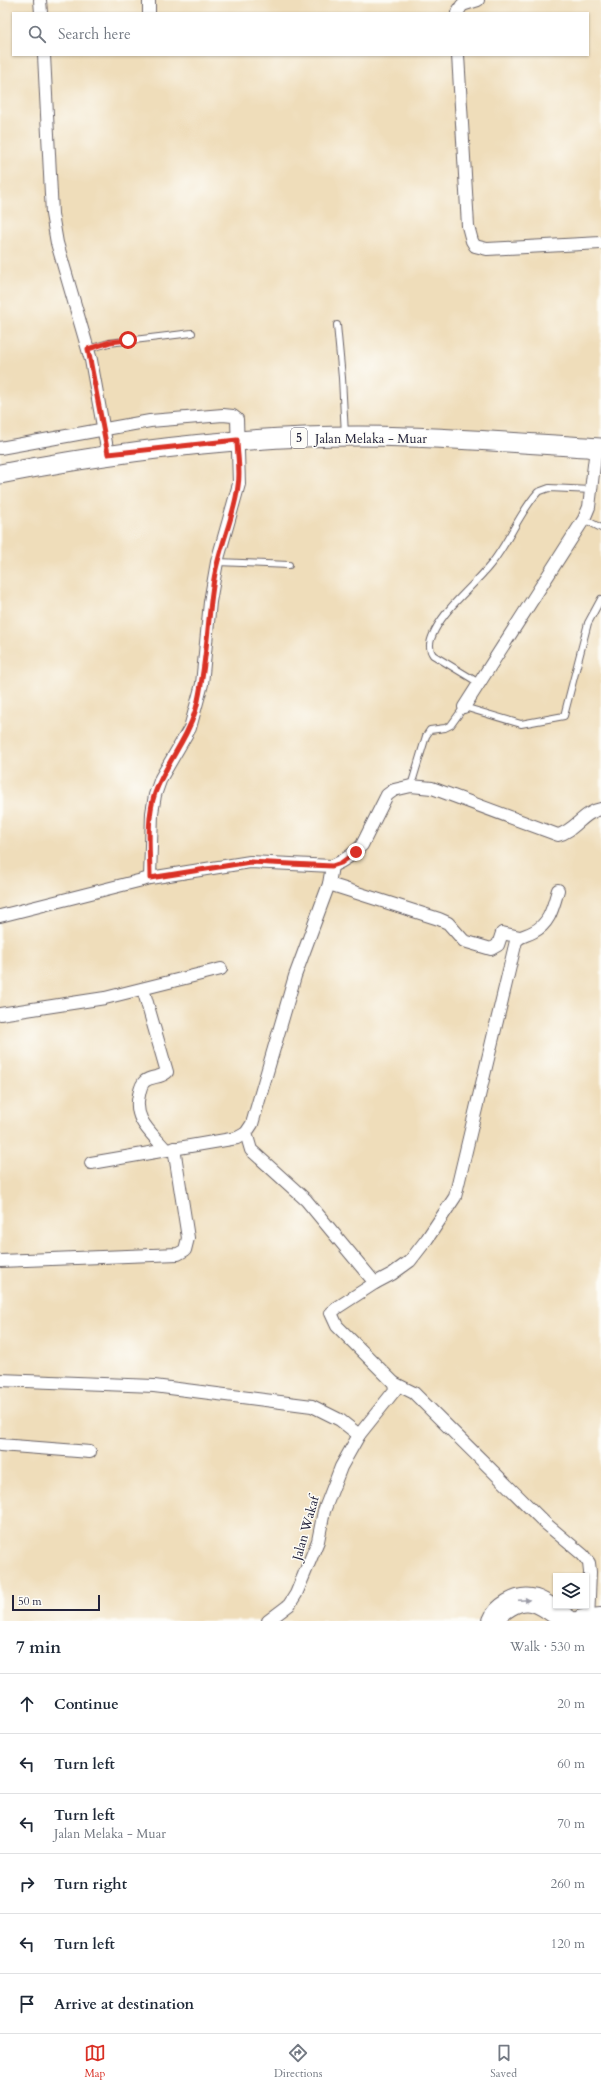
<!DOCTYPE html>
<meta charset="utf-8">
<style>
body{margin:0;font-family:Cardo,serif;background:#f2f2f3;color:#1f2937}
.controls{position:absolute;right:12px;bottom:12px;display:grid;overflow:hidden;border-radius:0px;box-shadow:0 1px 3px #0004}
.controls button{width:36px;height:36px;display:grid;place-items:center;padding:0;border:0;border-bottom:1px solid #e0e1e3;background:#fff;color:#1f2937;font:20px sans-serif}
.scale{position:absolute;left:12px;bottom:10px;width:88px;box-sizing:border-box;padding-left:4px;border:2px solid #22223b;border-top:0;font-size:11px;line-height:14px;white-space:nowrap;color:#22223b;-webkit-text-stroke:3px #fdfcf7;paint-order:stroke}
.stop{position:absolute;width:12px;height:12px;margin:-9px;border:3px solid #d93025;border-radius:50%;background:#fff}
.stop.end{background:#d93025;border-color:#fff;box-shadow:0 1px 4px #0008}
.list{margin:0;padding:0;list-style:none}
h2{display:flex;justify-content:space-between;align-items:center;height:52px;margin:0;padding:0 16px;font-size:17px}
h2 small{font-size:13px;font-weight:400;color:#747a83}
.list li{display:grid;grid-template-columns:26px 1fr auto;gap:12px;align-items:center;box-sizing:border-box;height:60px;padding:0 16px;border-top:1px solid #e0e1e3}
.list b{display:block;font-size:15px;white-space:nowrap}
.list p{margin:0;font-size:13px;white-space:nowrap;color:#747a83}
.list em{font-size:13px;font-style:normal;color:#747a83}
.icon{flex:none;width:22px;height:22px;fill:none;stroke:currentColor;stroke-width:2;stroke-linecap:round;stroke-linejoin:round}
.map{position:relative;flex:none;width:601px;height:1621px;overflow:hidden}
.search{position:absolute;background:#fff;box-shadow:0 1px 3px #0004;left:12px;right:12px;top:12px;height:44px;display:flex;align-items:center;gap:10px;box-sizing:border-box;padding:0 14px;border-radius:0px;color:#747a83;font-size:15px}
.sheet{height:412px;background:#fff}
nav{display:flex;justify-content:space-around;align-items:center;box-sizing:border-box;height:56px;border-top:1px solid #e0e1e3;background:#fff;font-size:11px;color:#747a83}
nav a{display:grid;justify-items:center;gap:2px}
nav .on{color:#d93025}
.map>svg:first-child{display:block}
</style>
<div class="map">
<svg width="601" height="1621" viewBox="0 0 601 1621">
<rect width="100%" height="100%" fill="#fdfcf7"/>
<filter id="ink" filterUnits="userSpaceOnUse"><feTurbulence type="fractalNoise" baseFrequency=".025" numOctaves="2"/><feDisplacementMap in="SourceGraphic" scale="8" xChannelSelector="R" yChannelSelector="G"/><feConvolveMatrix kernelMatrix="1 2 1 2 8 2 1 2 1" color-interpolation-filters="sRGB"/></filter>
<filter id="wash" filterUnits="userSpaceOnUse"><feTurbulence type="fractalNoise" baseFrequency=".012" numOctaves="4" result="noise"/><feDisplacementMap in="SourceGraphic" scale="16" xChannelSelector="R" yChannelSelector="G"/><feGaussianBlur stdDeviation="0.9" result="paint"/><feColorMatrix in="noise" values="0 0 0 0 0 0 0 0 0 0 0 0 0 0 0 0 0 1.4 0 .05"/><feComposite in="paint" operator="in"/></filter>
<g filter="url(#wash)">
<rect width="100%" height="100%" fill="#efddba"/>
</g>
<g filter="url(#ink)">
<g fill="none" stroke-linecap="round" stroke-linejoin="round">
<defs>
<g id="lane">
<path d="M337,325L342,378L345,435"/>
<path d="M88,349L109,343L192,333"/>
<path d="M584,519L601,528"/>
<path d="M217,562L289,565"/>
<path d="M479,683L433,655C427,647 431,638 435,630C448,605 473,587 491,564C509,542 519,513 538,492L549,488L592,490"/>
<path d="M411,786L426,736L430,730L445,728L451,725L464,707L521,724L564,716L588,623L601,599"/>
</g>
<g id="street">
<path d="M40,0L41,13"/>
<path d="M149,0V13"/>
<path d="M457,13L462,5L478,0"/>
<path d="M44,55L52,214L57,243L91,360L108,454"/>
<path d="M458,55L468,226L472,241L475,246L487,249L601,243"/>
<path d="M0,448L150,421L223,415L233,416L237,419L239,484L217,562L210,602L202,684L190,728L161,778L155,795L152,813L150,878"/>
<path d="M464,707L584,519L589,507L596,448"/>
<path d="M332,866L329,884L295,976L252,1124L246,1133L251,1150L306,1200L375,1283"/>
<path d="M329,884L439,919L448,923L464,941L491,949L498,945L502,933L520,937"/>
<path d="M0,916L150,878L250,862L332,866C344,861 353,855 362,845L387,795L394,790L411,786L432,788L558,835C575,831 583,812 601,809"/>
<path d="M143,989L167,1072C161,1078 151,1076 145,1081C141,1084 140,1090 139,1095C133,1120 151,1132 166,1150"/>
<path d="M0,1014L105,998L221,969"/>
<path d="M91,1163L237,1138L246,1133"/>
<path d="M0,1261L178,1254L185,1250L188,1238L174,1148"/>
<path d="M0,1380L154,1386L312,1406L340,1420L359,1435"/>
<path d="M394,1383L414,1393L545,1523L583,1555L589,1563L590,1572L588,1621"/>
<path d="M0,1445L90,1452"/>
<path d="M268,1621L289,1605L296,1594L318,1541L324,1511L341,1467L359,1435L395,1390L394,1383L337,1326L331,1313L338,1307L375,1283L392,1274L410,1261L427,1239L455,1197L516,941C521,935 526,936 533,932C550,924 553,907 558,890"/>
</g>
<path id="primary" d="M0,474C134,448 270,432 407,437C472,439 536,444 601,448"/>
<g id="highway">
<path d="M494,1621C497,1613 502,1609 509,1605C534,1590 548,1609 568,1621"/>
<path d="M582,1621L601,1619"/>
</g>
</defs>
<use href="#lane" stroke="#6a6367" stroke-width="8"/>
<use href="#street" stroke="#6a6367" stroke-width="14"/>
<use href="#primary" stroke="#6a6367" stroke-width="21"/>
<use href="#highway" stroke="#6a6367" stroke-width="24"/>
<use href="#lane" stroke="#fff" stroke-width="6"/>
<use href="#street" stroke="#fff" stroke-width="12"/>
<use href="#primary" stroke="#fff" stroke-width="19"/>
<use href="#highway" stroke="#fff" stroke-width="22"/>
</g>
<defs><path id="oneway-solid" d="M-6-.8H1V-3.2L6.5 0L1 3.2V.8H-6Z"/></defs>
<use fill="#9c9ca7" href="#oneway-solid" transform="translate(524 1600) rotate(-3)"/>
</g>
<g fill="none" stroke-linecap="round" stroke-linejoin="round" filter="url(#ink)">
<path stroke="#d93025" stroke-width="5" d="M128,340L110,342L88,349L108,454L237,440C237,455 241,470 238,486C234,518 219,547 214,579C207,622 207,666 196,709C187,740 166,763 155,793C146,819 150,851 150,878L250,862L332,866L341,863L356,852"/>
</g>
<g text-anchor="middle" stroke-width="3" stroke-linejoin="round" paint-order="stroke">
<rect fill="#fdfcf7" stroke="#646373" stroke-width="1" x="291" y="428" width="16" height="20" rx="3"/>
<g font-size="12" font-weight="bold" fill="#22223b">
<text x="299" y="442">5</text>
</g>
<g font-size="13" fill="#22223b" stroke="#fdfcf7">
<text x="371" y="443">Jalan Melaka - Muar</text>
<text transform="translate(305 1528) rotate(-74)" y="5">Jalan Wakaf</text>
</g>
</g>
</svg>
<div class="controls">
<button><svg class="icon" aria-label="layers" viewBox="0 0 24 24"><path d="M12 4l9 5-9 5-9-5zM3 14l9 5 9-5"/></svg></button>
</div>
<div class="scale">50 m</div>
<div class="stop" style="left:128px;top:340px"></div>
<div class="stop end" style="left:356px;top:852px"></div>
<div class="search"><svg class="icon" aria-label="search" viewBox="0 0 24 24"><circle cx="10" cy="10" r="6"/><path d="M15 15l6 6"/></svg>Search here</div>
</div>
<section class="sheet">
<h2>7 min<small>Walk · 530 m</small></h2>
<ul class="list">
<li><svg class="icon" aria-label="ahead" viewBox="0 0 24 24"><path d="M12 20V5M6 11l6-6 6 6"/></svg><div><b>Continue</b></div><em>20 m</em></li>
<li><svg class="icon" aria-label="left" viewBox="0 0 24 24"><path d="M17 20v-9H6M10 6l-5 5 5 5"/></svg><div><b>Turn left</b></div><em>60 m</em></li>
<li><svg class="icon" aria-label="left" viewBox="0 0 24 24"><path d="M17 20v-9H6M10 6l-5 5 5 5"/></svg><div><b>Turn left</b><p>Jalan Melaka - Muar</p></div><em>70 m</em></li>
<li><svg class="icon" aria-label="right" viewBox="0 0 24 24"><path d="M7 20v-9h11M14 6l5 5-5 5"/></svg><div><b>Turn right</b></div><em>260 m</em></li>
<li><svg class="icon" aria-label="left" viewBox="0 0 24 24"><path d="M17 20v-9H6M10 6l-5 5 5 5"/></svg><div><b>Turn left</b></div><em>120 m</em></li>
<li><svg class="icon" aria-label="arrive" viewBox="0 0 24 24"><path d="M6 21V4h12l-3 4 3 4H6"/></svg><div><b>Arrive at destination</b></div></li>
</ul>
</section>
<nav>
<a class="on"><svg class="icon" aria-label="map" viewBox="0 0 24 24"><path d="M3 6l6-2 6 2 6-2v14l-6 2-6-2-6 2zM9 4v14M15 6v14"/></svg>Map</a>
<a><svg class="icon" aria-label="directions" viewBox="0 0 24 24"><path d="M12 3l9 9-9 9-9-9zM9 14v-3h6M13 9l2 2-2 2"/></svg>Directions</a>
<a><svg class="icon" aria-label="saved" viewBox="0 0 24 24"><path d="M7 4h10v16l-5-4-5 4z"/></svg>Saved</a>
</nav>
